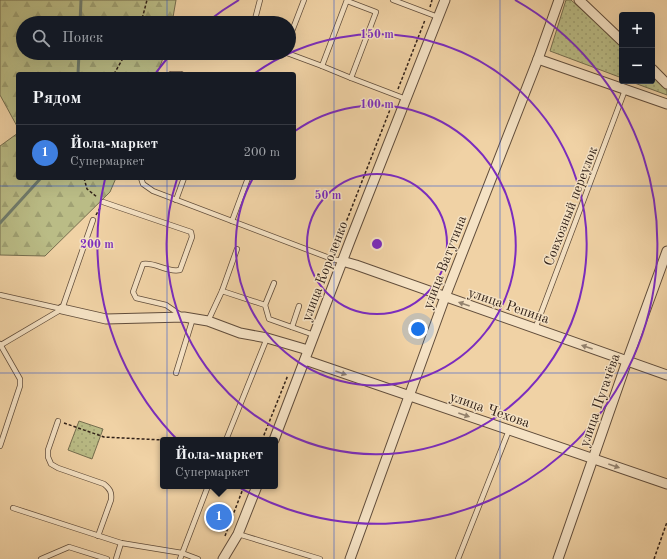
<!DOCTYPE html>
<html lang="ru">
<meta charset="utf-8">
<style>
body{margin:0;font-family:"Old Standard TT",serif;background:#242831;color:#f1f3f6}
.controls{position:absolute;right:12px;top:12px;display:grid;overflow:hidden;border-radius:4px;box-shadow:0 4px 16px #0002}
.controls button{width:36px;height:36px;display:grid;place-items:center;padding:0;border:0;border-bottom:1px solid #363941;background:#171b24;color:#f1f3f6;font:20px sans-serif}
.you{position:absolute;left:418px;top:329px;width:14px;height:14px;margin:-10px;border:3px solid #fff;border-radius:50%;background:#1a73e8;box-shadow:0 0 0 6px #1a73e833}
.badge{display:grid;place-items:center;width:26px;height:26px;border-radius:50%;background:#0b8043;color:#fff;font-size:13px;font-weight:700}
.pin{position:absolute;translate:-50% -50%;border:2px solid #fff;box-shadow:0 1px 4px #0006}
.popup{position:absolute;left:160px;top:437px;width:118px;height:52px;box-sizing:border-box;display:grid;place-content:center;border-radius:4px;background:#171b24;filter:drop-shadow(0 1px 3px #0005);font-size:13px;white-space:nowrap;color:#9ea1a6}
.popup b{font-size:15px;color:#f1f3f6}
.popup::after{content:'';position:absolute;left:50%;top:100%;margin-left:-8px;border:8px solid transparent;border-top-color:#171b24}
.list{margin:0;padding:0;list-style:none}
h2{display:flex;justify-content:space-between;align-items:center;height:52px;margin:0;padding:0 16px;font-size:17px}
h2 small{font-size:13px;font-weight:400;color:#9ea1a6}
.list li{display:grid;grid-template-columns:26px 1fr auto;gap:12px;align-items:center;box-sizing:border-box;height:56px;padding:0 16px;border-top:1px solid #363941}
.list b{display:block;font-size:15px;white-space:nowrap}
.list p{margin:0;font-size:13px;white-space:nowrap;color:#9ea1a6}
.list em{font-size:13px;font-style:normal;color:#9ea1a6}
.icon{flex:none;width:22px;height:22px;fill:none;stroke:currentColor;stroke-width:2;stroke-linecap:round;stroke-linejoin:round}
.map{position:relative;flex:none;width:667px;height:559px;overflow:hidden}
.search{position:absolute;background:#171b24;box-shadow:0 4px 16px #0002;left:16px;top:16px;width:280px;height:44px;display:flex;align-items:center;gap:10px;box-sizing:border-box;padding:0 14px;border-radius:22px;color:#9ea1a6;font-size:15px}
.panel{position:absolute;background:#171b24;box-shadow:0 4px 16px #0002;left:16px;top:72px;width:280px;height:108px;border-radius:4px}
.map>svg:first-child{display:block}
</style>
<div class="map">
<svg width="667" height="559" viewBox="0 0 667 559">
<defs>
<pattern id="forest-firs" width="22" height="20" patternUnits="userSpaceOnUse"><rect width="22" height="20" fill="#babc86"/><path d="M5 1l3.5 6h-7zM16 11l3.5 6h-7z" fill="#a0a173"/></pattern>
<pattern id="park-dots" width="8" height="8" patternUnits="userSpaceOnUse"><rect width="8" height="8" fill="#babc86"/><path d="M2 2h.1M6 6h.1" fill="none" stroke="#a0a173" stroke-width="1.8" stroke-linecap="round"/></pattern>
</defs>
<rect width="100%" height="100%" fill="#f0d2a5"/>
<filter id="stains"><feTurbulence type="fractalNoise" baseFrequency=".005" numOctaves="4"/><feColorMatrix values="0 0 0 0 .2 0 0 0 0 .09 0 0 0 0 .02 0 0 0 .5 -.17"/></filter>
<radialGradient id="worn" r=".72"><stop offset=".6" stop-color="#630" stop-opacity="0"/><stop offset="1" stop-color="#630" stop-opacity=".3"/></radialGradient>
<g fill="url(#forest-firs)" stroke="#766e4f">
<path d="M0,0H176L172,23H23V53H165L157,74H18V128L0,95Z"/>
<path d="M18,133V178H116L110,192L45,256L0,255V146Z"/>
</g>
<g fill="url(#park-dots)" stroke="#766e4f">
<path d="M566,0H571L622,46V78L550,51Z"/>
<path d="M652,73L667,87V95L629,81H652Z"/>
<path d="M79,421L103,429L92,459L68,450Z"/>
</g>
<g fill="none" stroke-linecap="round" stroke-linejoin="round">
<g stroke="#707c6d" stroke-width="3">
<path d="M80,23L81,0"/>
<path d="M78,74L79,53"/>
<path d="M0,223L41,178"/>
</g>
<defs>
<g id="lane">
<path d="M393,0L438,17"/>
<path d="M347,1L376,12L351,78L406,99"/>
<path d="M254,23L260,0"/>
<path d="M289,39L304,0"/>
<path d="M287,53L322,66L347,0"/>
<path d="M246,55V53"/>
<path d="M322,66L351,78"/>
<path d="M171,74H181"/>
<path d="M141,178L143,184L153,191L332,259L342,261"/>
<path d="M176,200L184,178"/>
<path d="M103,202L191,232L192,237L180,270C167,273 156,262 143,264L133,292L136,298L166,305L182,316"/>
<path d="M232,221L248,178"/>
<path d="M222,291L265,305L269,319L314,335"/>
<path d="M0,295L62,309"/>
<path d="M265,305L274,283"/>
<path d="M208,321L222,291L237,249"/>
<path d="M292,327L299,306"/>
<path d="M535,329L625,90"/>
<path d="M0,344L20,379V386L0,446"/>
<path d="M1,345L62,309L93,220"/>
<path d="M176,373L193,318"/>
<path d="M58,421L48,450V457L51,464L58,468L104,484C110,489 112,492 111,500L98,536"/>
<path d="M226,440L267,338"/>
<path d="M13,508L121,543L182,553L198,559"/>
<path d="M238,534L320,559"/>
<path d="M41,559L69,547L107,559"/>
<path d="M116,559L121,543"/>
<path d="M180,559L208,486"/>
<path d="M458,559L509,430"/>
</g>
<g id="street">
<path d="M579,0L622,41"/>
<path d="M538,59L667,104"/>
<path d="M652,69L667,84"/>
<path d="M342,261L356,265L667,375"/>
<path d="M62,309L106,319L184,317L208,321L240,333L267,338L308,350"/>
<path d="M305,360L667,484"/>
<path d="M274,440L350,241L445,0"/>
<path d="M223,559L238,534L257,486"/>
<path d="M350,559L445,297L538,59L559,0"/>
<path d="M558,559L627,361L667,251"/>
</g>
</defs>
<use href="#lane" stroke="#614d3b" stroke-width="6"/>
<use href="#street" stroke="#614d3b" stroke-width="11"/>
<g stroke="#312118" stroke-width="1.5" stroke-dasharray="3 2" stroke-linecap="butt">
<path d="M430,7L432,0"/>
<path d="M141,23L147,0"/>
<path d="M114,74L126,53"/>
<path d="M398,89L425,20"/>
<path d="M84,178L87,189L97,197"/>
<path d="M96,215L100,208"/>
<path d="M334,253L393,102"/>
<path d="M324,282L330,264"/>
<path d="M64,423L104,437L163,440"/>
<path d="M262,440L288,375"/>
<path d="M225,536L244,486"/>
<path d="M654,559L667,522"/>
</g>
<use href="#lane" stroke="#f5e2c4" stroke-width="4.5"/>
<use href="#street" stroke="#f5e2c4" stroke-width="9"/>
</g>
<defs><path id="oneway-solid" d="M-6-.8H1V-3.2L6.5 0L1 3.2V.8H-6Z"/></defs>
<g fill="#93826e">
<use href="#oneway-solid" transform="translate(464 304) rotate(-161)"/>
<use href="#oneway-solid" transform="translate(587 347) rotate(-161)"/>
<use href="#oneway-solid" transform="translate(341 373) rotate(19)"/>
<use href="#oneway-solid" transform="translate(464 415) rotate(19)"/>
<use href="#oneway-solid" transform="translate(614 466) rotate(19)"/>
</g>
<path fill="none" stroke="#1d4ed8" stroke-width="1" stroke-opacity="0.55" d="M167,0V23M334,0V559M500,0V559M167,53V74M167,178V559M0,186H667M0,373H667"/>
<g fill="none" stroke="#7b2cbf" stroke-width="2">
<circle cx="377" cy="244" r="70"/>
<path d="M295 131A140 140 0 1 1 253 178"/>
<path d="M255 73A210 210 0 1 1 177 179"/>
<path d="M155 74A280 280 0 0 1 172 53M207 22A280 280 0 0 1 239 0M515 0A280 280 0 1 1 105 179"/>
</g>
<g text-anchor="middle" stroke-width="3" stroke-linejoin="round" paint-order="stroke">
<g font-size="14" fill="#312118" stroke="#f5e2c4">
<text transform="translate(570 206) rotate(-69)" y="5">Совхозный переулок</text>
<text transform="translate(444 262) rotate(-69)" y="5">улица Ватутина</text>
<text transform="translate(324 271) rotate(-69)" y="5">улица Короленко</text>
<text transform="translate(509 305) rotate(19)" y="5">улица Репина</text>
<text transform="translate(599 400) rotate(-71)" y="5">улица Пугачёва</text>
<text transform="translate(490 409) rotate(19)" y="5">улица Чехова</text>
</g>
</g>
<circle cx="377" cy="244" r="6" fill="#7b2cbf" stroke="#f5e2c4" stroke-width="2"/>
<g font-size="12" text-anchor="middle" font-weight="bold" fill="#7b2cbf" stroke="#f5e2c4" stroke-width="3" stroke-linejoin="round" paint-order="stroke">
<text x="377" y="38">150 m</text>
<text x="377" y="108">100 m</text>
<text x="328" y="199">50 m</text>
<text x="97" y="248">200 m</text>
</g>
<rect width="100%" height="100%" filter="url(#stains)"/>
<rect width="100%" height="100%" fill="url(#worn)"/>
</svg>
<div class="controls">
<button>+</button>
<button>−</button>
</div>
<div class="you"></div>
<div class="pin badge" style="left:219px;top:517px;background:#3f7fe0">1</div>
<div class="popup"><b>Йола-маркет</b>Супермаркет</div>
<div class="search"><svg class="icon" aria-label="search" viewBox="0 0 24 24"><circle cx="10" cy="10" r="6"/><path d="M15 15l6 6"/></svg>Поиск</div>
<section class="panel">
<h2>Рядом<small></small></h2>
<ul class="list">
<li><span class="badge" style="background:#3f7fe0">1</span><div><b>Йола-маркет</b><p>Супермаркет</p></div><em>200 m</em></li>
</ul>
</section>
</div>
